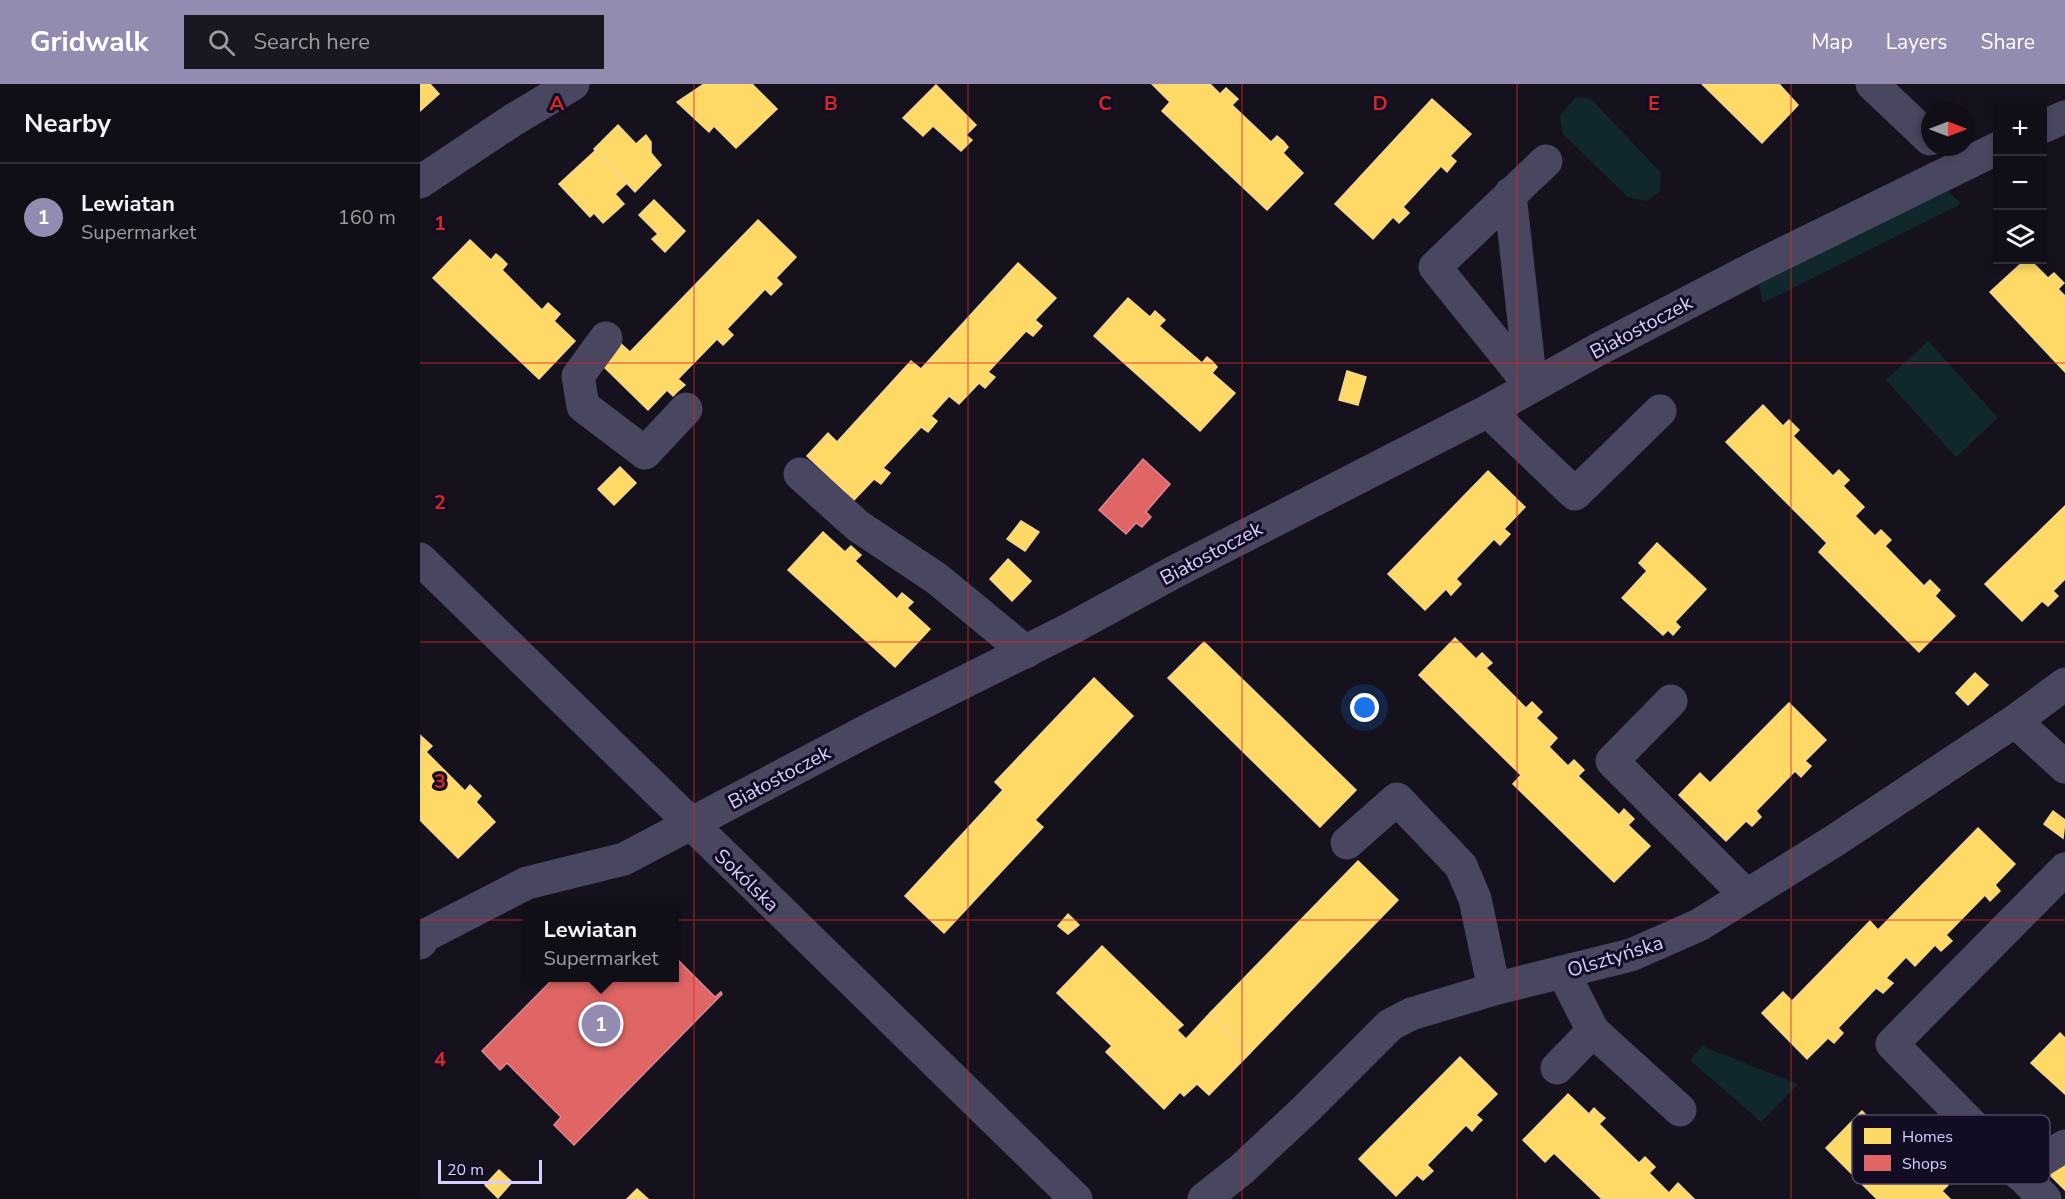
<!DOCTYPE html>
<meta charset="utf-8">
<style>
body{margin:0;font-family:"Nunito Sans",sans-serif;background:#19171f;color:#f1f3f6}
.controls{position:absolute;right:18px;top:18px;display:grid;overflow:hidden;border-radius:0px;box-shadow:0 3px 9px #0003}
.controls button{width:54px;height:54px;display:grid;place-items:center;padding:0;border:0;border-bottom:2px solid #302e35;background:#100e16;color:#f1f3f6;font:30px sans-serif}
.compass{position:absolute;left:1501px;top:18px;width:54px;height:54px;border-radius:50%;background:#100e16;box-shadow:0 3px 9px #0003;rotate:90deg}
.scale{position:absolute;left:18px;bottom:15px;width:104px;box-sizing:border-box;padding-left:6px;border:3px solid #d8ceff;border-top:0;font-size:16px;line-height:21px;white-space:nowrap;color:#d8ceff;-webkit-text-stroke:4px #120d23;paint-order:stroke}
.you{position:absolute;left:945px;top:624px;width:21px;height:21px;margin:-15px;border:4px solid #fff;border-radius:50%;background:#1a73e8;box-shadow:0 0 0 9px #1a73e833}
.badge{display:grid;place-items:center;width:39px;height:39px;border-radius:50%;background:#948cb0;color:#fff;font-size:20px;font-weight:700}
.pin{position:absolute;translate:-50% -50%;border:3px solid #fff;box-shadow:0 2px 6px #0006}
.popup{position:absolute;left:103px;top:820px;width:156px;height:78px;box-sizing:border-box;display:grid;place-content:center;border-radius:0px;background:#100e16;filter:drop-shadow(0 2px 4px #0005);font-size:20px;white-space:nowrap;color:#9c9ca1}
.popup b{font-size:22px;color:#f1f3f6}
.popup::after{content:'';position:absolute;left:50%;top:100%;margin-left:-12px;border:12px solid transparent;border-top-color:#100e16}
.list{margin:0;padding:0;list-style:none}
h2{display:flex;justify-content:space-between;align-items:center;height:78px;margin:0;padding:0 24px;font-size:26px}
h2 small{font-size:20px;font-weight:400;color:#9c9ca1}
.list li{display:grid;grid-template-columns:39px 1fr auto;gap:18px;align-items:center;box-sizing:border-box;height:108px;padding:0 24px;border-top:2px solid #302e35}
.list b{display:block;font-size:22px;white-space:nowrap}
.list p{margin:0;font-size:20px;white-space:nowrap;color:#9c9ca1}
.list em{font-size:20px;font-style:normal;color:#9c9ca1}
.icon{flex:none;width:33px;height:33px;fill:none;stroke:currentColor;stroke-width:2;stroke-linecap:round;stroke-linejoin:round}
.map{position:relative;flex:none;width:1645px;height:1115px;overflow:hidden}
header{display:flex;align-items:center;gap:36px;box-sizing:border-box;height:84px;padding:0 30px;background:#948cb0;color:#fff}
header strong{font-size:28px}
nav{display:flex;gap:33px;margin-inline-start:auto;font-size:21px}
.search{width:420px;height:54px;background:#19171f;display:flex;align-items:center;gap:15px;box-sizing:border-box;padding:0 21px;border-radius:0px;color:#9c9ca1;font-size:22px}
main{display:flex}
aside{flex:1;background:#100e16}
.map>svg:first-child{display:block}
</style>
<header>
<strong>Gridwalk</strong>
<div class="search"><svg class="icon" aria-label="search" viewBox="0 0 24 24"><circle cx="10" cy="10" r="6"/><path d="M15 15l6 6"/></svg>Search here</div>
<nav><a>Map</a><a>Layers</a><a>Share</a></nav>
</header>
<main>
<aside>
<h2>Nearby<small></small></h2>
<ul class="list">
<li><span class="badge">1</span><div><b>Lewiatan</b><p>Supermarket</p></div><em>160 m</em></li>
</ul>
</aside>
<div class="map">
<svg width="1645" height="1115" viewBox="0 0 1645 1115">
<rect width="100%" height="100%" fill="#15121e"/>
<g fill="#10282b">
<path d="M1156,13L1171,15L1241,89L1240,107L1227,117L1208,113L1143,50L1140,32Z"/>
<path d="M1526,105L1541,120L1343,219L1339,202L1345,194Z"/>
<path d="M1508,257L1578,334L1536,373L1466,296Z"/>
<path d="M1282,962L1378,1000L1341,1038L1270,976Z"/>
</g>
<g fill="#ffd966" stroke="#f3d694" stroke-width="1.5">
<path d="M0,0H10L19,10L0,27Z"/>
<path d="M284,0H332L357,25L316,64L294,42L289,48L257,18Z"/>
<path d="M732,0H790L800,10L806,4L818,15L812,21L851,58L857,52L863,57L868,63L863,69L883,89L847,126L742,27L750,18Z"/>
<path d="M1282,0H1359L1378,21L1342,59Z"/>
<path d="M516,1L556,41L546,51L552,56L541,67L513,42L503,52L483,34Z"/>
<path d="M1012,15L1051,50L1030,72L1036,77L1027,88L1021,82L983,123L989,129L979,139L973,133L953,155L915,120Z"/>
<path d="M198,41L216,60L226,51L231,58V69L241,81L215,108L174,65Z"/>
<path d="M176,66L207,99L195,110L204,120L183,139L174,129L170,133L139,100Z"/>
<path d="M234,116L265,147L245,168L232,155L238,150L219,131Z"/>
<path d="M338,136L376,173L356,194L362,200L351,211L345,205L307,245L313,251L303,261L297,255L258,295L265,301L258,307L253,312L247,306L228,326L180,279L200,259L210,268Z"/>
<path d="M50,156L71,176L76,170L81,174L87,180L82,186L122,226L128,219L140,230L134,237L155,257L119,295L13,194Z"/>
<path d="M1605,176H1610L1628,194L1634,189L1644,199L1638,205L1645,212V288L1570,208Z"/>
<path d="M598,179L636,214L615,236L622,242L613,252L606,247L568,288L575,293L565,304L559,299L539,320L529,312L511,332L517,337L513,342L508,348L501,343L463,384L470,389L461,400L454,395L434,416L387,372L408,349L417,358L491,277L501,285Z"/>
<path d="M708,214L730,233L735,227L745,236L739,242L782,279L787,273L793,278L797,283L792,289L815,309L780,347L674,252Z"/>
<path d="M927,287L946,293L938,321L919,316Z"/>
<path d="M1343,321L1363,342L1369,336L1379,346L1373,352L1413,392L1419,386L1429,396L1423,402L1444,423L1435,432L1455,452L1461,446L1471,456L1465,462L1504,502L1510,496L1520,506L1515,512L1535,532L1499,568L1399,468L1407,459L1306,358Z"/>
<path d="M200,383L216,399L194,421L178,405Z"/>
<path d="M1068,387L1105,423L1084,445L1090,450L1080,461L1074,455L1036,495L1041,500L1031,511L1026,505L1005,526L968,490Z"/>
<path d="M1645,422V495L1633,507L1638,512L1628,522L1622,517L1602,537L1565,500Z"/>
<path d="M601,437L619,448L605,467L587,455Z"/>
<path d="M403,448L425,468L431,462L441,471L435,477L477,515L482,509L493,518L487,524L510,545L475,583L368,486Z"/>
<path d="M1237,459L1286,505L1255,538L1260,543L1253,551L1248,546L1243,551L1202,514L1227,487L1219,479Z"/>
<path d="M588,475L611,497L592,517L570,495Z"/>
<path d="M1035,554L1056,575L1062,569L1072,579L1066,584L1106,624L1112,618L1122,628L1116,634L1137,654L1129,663L1148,682L1154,676L1164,686L1158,692L1199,731L1204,725L1214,735L1208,741L1230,762L1194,798L1093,700L1101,691L999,591Z"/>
<path d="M784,558L936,706L900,743L748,594Z"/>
<path d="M1555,589L1568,601L1548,621L1536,609Z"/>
<path d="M674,594L713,632L615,736L623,743L524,849L485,812L583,706L575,698Z"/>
<path d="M1369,619L1406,656L1385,677L1391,682L1381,693L1375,687L1336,727L1341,733L1332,742L1326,737L1306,757L1259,711L1280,689L1290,699Z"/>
<path d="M1,652L12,662L6,668L45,707L50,701L61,712L56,718L75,738L38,774L0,736Z"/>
<path d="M1633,727L1645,736L1643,754L1624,740Z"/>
<path d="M1558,744L1595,780L1575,801L1580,807L1570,817L1565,811L1526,851L1532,857L1521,867L1515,861L1495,882L1486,873L1466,894L1473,899L1463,909L1456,904L1418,944L1423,949L1414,959L1408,954L1387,975L1342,929L1363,908L1372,917L1450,837L1458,846Z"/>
<path d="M938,777L978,816L830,969L790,929Z"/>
<path d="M648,830L659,841L648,850L638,842Z"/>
<path d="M682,862L763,941L757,946L766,955L790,929L830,969L789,1011L777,1000L764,1012L760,1008L744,1025L686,968L692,962L637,909Z"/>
<path d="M1640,949L1645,954V1010L1611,979Z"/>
<path d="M1040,973L1077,1010L1056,1031L1062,1036L1057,1041L1052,1047L1046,1041L1007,1081L1013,1087L1003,1096L997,1091L976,1112L939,1075Z"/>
<path d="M1148,1010L1169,1030L1174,1024L1179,1029L1185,1034L1179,1040L1219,1079L1225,1073L1235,1083L1229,1089L1249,1109L1258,1099L1274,1115H1182L1134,1069L1125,1078L1103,1056Z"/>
<path d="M1442,1027L1462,1048L1468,1042L1478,1052L1473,1058L1512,1098L1518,1091L1528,1101L1522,1107L1530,1115H1457L1406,1064Z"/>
<path d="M1639,1076L1645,1082V1106L1628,1089Z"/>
<path d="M79,1086L92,1098L78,1114L65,1101Z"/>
<path d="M217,1105L228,1115H207Z"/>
</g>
<g fill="#e06666" stroke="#de8594" stroke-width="1.5">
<path d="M723,375L750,400L726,428L731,433L722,443L716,439L706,450L679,426Z"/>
<path d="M255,873L295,913L301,908L302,910L154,1061L134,1041L141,1033L87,979L80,986L62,967L134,894H255Z"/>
</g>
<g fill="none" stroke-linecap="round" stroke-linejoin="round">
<g stroke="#49465f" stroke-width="33">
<path d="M1452,0L1510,55"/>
<path d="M1622,43L1645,33"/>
<path d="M0,98L93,36L153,0"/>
<path d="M1090,110L1111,302L1015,183L1126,77"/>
<path d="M186,254L158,292L163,322L225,369L266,325"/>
<path d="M1068,327L1155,410L1240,327"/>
<path d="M380,390L438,442L516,494L606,568"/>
<path d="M0,475L656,1115"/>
<path d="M1251,617L1192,677L1326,811"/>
<path d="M1595,637L1645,683"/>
<path d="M927,759L977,715L1041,782L1055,815L1074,905"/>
<path d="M0,859L6,851L107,799L204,775L452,644L650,545L756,487L1068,327L1177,266L1336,183L1578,64"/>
<path d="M1173,947L1260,1026"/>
<path d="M1137,984L1173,947L1143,888"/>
<path d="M1599,1090L1645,1062"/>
<path d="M784,1115L822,1085L886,1025L970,941L991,930L1074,905L1211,871L1279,841L1414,757L1595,637L1645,600"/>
<path d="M1625,1115L1472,960L1645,785"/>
</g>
</g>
<path fill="none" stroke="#d62828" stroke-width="1.5" stroke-opacity="0.55" d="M274,0V1115M548,0V1115M822,0V1115M1097,0V1115M1371,0V1115M0,279H1645M0,558H1645M0,836H1645"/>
<g text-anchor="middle" stroke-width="6" stroke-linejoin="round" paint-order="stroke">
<g font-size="20" fill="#d8ceff" stroke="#120d23">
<text transform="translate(1221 243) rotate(-28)" y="7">Białostoczek</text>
<text transform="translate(791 469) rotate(-28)" y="7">Białostoczek</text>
<text transform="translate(359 693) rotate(-28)" y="7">Białostoczek</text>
<text transform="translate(327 796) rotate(44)" y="7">Sokólska</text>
<text transform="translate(1195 872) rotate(-17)" y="7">Olsztyńska</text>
</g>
</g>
<rect x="1432" y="1031" width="198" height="69" rx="9" fill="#120d23" stroke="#4d4765" stroke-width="1.5"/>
<rect x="1444" y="1044" width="27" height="16" fill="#ffd966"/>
<rect x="1444" y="1071" width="27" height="16" fill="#e06666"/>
<g font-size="16" fill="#d8ceff">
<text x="1482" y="1058">Homes</text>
<text x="1482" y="1085">Shops</text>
</g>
<g font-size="20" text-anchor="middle" font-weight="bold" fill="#d62828" stroke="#120d23" stroke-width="6" stroke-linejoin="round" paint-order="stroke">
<text x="137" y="26">A</text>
<text x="411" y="26">B</text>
<text x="685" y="26">C</text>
<text x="960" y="26">D</text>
<text x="1234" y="26">E</text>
<text x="20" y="146">1</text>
<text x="20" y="425">2</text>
<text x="20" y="704">3</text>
<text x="20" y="982">4</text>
</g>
</svg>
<div class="controls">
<button>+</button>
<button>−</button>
<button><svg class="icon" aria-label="layers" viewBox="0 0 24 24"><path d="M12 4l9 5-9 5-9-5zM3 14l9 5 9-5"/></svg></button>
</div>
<svg class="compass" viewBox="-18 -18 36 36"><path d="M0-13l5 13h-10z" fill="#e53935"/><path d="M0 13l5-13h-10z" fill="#9c9ca1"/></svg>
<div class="scale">20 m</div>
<div class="you"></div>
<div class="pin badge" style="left:181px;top:940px">1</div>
<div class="popup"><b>Lewiatan</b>Supermarket</div>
</div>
</main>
